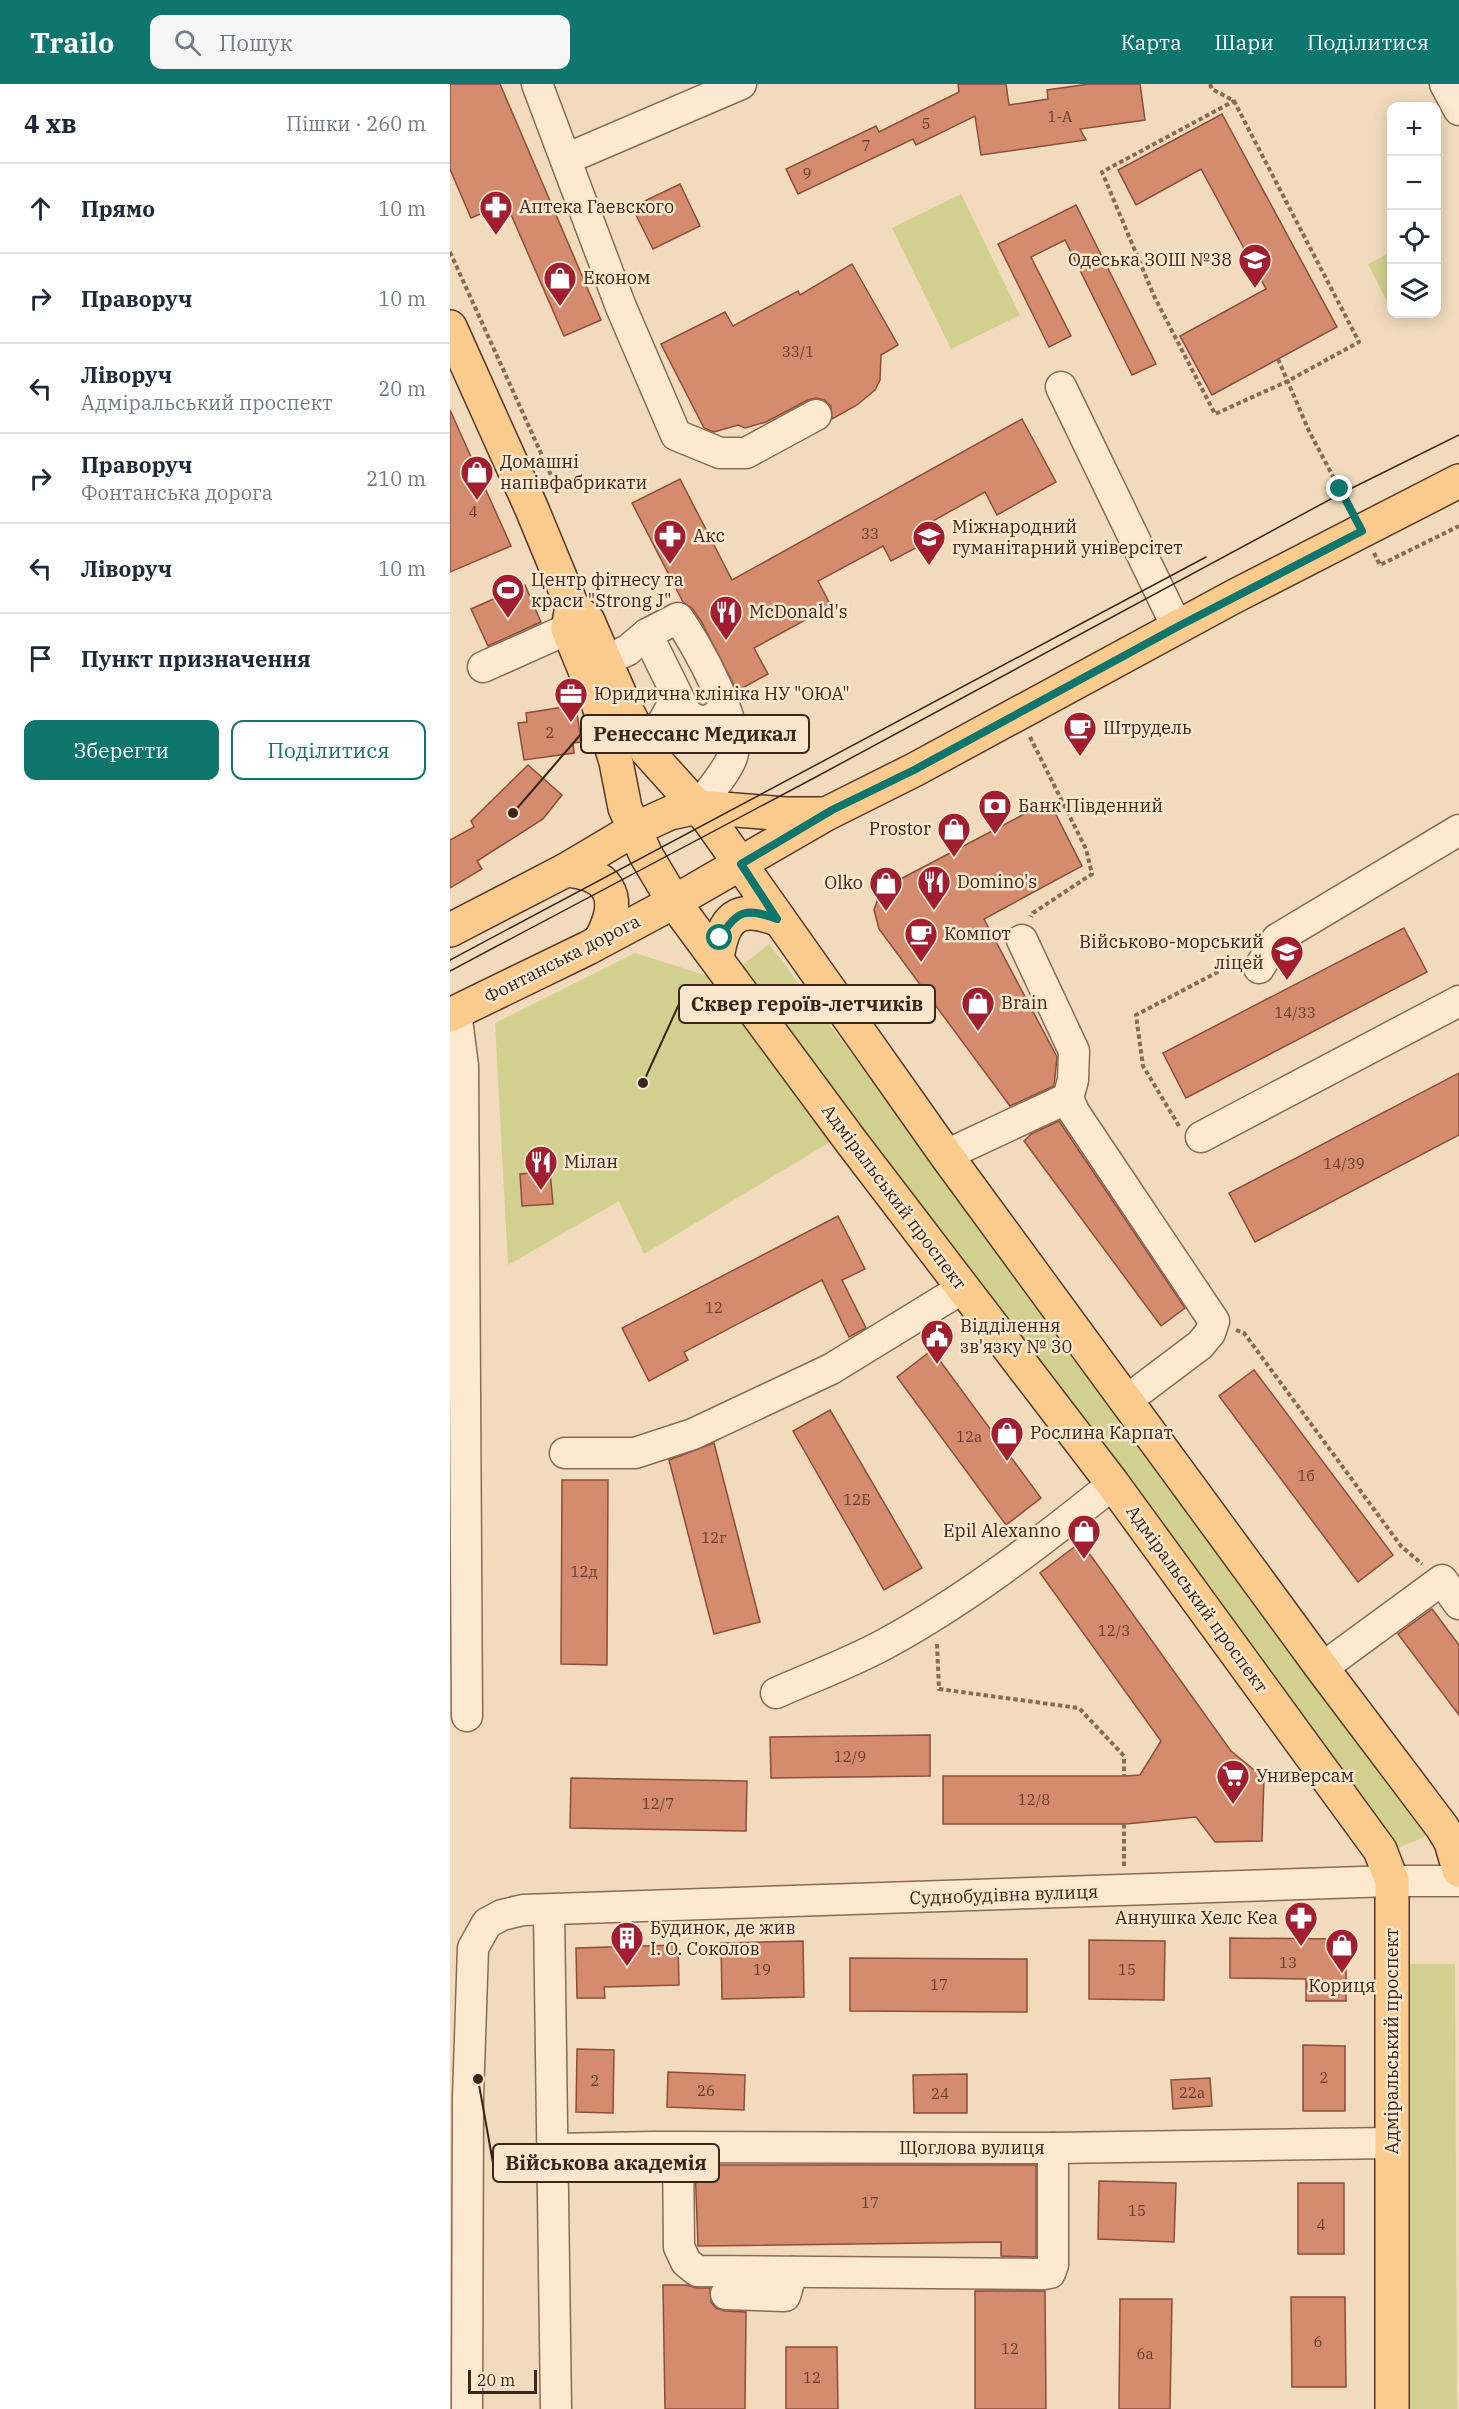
<!DOCTYPE html>
<html lang="uk">
<meta charset="utf-8">
<style>
body{margin:0;font-family:"IBM Plex Serif",serif;background:#f6f6f7;color:#1f2937}
.controls{position:absolute;right:18px;top:18px;display:grid;overflow:hidden;border-radius:12px;box-shadow:0 3px 15px #0003}
.controls button{width:54px;height:54px;display:grid;place-items:center;padding:0;border:0;border-bottom:2px solid #e0e1e3;background:#fff;color:#1f2937;font:30px sans-serif}
.scale{position:absolute;left:18px;bottom:15px;width:69px;box-sizing:border-box;padding-left:6px;border:3px solid #39251a;border-top:0;font-size:16px;line-height:21px;white-space:nowrap;color:#39251a;-webkit-text-stroke:4px #f9e6cc;paint-order:stroke}
.stop{position:absolute;width:18px;height:18px;margin:-14px;border:4px solid #0f766e;border-radius:50%;background:#fff}
.stop.end{background:#0f766e;border-color:#fff;box-shadow:0 2px 6px #0008}
.list{margin:0;padding:0;list-style:none}
h2{display:flex;justify-content:space-between;align-items:center;height:78px;margin:0;padding:0 24px;font-size:26px}
h2 small{font-size:20px;font-weight:400;color:#747a83}
.list li{display:grid;grid-template-columns:39px 1fr auto;gap:18px;align-items:center;box-sizing:border-box;height:90px;padding:0 24px;border-top:2px solid #e0e1e3}
.list b{display:block;font-size:22px;white-space:nowrap}
.list p{margin:0;font-size:20px;white-space:nowrap;color:#747a83}
.list em{font-size:20px;font-style:normal;color:#747a83}
.actions{display:flex;gap:12px;padding:18px 24px}
.actions a{flex:1;padding:14px 0;border:2px solid #0f766e;border-radius:12px;text-align:center;font-size:21px;color:#0f766e}
.actions .main{background:#0f766e;color:#fff}
.icon{flex:none;width:33px;height:33px;fill:none;stroke:currentColor;stroke-width:2;stroke-linecap:round;stroke-linejoin:round}
.map{position:relative;flex:none;width:1009px;height:2325px;overflow:hidden}
header{display:flex;align-items:center;gap:36px;box-sizing:border-box;height:84px;padding:0 30px;background:#0f766e;color:#fff}
header strong{font-size:28px}
nav{display:flex;gap:33px;margin-inline-start:auto;font-size:21px}
.search{width:420px;height:54px;background:#f6f6f7;display:flex;align-items:center;gap:15px;box-sizing:border-box;padding:0 21px;border-radius:12px;color:#747a83;font-size:22px}
main{display:flex}
aside{flex:1;background:#fff}
.map>svg:first-child{display:block}
</style>
<header>
<strong>Trailo</strong>
<div class="search"><svg class="icon" aria-label="search" viewBox="0 0 24 24"><circle cx="10" cy="10" r="6"/><path d="M15 15l6 6"/></svg>Пошук</div>
<nav><a>Карта</a><a>Шари</a><a>Поділитися</a></nav>
</header>
<main>
<aside>
<h2>4 хв<small>Пішки · 260 m</small></h2>
<ul class="list">
<li><svg class="icon" aria-label="ahead" viewBox="0 0 24 24"><path d="M12 20V5M6 11l6-6 6 6"/></svg><div><b>Прямо</b></div><em>10 m</em></li>
<li><svg class="icon" aria-label="right" viewBox="0 0 24 24"><path d="M7 20v-9h11M14 6l5 5-5 5"/></svg><div><b>Праворуч</b></div><em>10 m</em></li>
<li><svg class="icon" aria-label="left" viewBox="0 0 24 24"><path d="M17 20v-9H6M10 6l-5 5 5 5"/></svg><div><b>Ліворуч</b><p>Адміральський проспект</p></div><em>20 m</em></li>
<li><svg class="icon" aria-label="right" viewBox="0 0 24 24"><path d="M7 20v-9h11M14 6l5 5-5 5"/></svg><div><b>Праворуч</b><p>Фонтанська дорога</p></div><em>210 m</em></li>
<li><svg class="icon" aria-label="left" viewBox="0 0 24 24"><path d="M17 20v-9H6M10 6l-5 5 5 5"/></svg><div><b>Ліворуч</b></div><em>10 m</em></li>
<li><svg class="icon" aria-label="arrive" viewBox="0 0 24 24"><path d="M6 21V4h12l-3 4 3 4H6"/></svg><div><b>Пункт призначення</b></div></li>
</ul>
<div class="actions"><a class="main">Зберегти</a><a>Поділитися</a></div>
</aside>
<div class="map">
<svg width="1009" height="2325" viewBox="0 0 1009 2325">
<rect width="100%" height="100%" fill="#f2dbbc"/>
<g fill="#d1d08f">
<path d="M511,110L570,231L501,265L442,144Z"/>
<path d="M941,168V225L918,180Z"/>
<path d="M319,860L987,1748L945,1765L286,886Z"/>
<path d="M185,869L264,894L380,1058L194,1170L169,1117L58,1181L45,939Z"/>
<path d="M949,1880H1005L1007,2325H949Z"/>
</g>
<g fill="#d58b6d" stroke="#8d4e37" stroke-width="1.5">
<path d="M0,0H50L151,236L114,252L56,119L21,134L0,85Z"/>
<path d="M508,0H556L559,21L598,15L597,6L639,0H690L695,36L630,45L636,56L531,71L525,32L466,61L463,55L348,110L336,85L426,42L429,48L509,8Z"/>
<path d="M772,30L887,243L762,311L730,252L816,205L751,85L686,121L668,86Z"/>
<path d="M230,100L250,142L203,165L182,123Z"/>
<path d="M626,121L706,280L682,291L615,156L581,173L621,252L599,263L548,160Z"/>
<path d="M402,180L448,261L431,271L430,296L425,306L407,321L382,335L381,322L374,316L366,314L358,316L316,338L295,344L288,341L264,348L254,344L211,260L275,228L283,242L348,207L350,211Z"/>
<path d="M0,326L61,462L0,488Z"/>
<path d="M572,335L606,398L547,431L535,408L472,443L479,457L441,477L433,462L368,497L381,522L304,564L318,590L287,607L251,537L242,524L233,518L182,419L230,395L282,496Z"/>
<path d="M75,501L91,538L38,562L21,525Z"/>
<path d="M126,621L131,658L123,659L124,669L74,676L68,639L77,638L76,629Z"/>
<path d="M78,681L112,711L93,735L27,777L32,785L0,804V756L24,743L21,737Z"/>
<path d="M599,717L632,782L534,835L607,973L604,1002L560,1022L429,845L424,826L430,809L441,800Z"/>
<path d="M954,844L977,888L736,1014L713,969Z"/>
<path d="M1009,989V1051L805,1158L779,1109Z"/>
<path d="M609,1037L735,1224L711,1242L574,1057L581,1050Z"/>
<path d="M100,1087L103,1120L72,1122L70,1090Z"/>
<path d="M388,1132L415,1185L392,1196L416,1244L399,1253L372,1196L234,1268L238,1276L199,1297L172,1244Z"/>
<path d="M482,1266L591,1414L556,1441L447,1293Z"/>
<path d="M804,1286L943,1471L908,1498L769,1312Z"/>
<path d="M380,1326L472,1484L434,1506L343,1347Z"/>
<path d="M264,1359L310,1538L264,1550L219,1376Z"/>
<path d="M112,1396H158L157,1581L111,1580Z"/>
<path d="M631,1458L781,1667L814,1694L812,1757L765,1758L746,1733L676,1740H493V1692H676L690,1691L711,1657L590,1489Z"/>
<path d="M982,1525L1009,1561V1631L948,1550Z"/>
<path d="M480,1651V1692L321,1694L320,1653Z"/>
<path d="M121,1694L297,1697L296,1747L120,1744Z"/>
<path d="M780,1854L887,1855L896,1864V1917H856V1895L780,1894Z"/>
<path d="M639,1856L715,1857L714,1916L639,1915Z"/>
<path d="M353,1857L354,1913L272,1915L271,1859Z"/>
<path d="M228,1861L229,1901L154,1903L155,1914H127L126,1864Z"/>
<path d="M400,1874L577,1875V1928L400,1927Z"/>
<path d="M853,1961L895,1962V2027H853Z"/>
<path d="M127,1965L164,1966L163,2029L126,2028Z"/>
<path d="M218,1988L295,1991L294,2026L217,2023Z"/>
<path d="M517,1990V2029H464L463,1991Z"/>
<path d="M760,1994L762,2022L723,2025L721,1996Z"/>
<path d="M245,2081H586V2173L551,2172V2158L248,2162Z"/>
<path d="M649,2097L726,2099L724,2158L648,2155Z"/>
<rect x="848" y="2099" width="46" height="71"/>
<path d="M213,2201H236L247,2204H260L261,2218L266,2224L275,2227L296,2228L295,2325H215Z"/>
<path d="M525,2207H595L596,2325H525Z"/>
<path d="M841,2213H895L896,2303H842Z"/>
<path d="M670,2215H722L720,2325H669Z"/>
<path d="M336,2263H387L388,2325H336Z"/>
</g>
<g fill="none" stroke-linecap="round" stroke-linejoin="round">
<defs>
<g id="minor">
<path d="M87,0L171,223L226,351L270,369H296L366,331"/>
<path d="M995,0L1009,26"/>
<path d="M116,75L291,0"/>
<path d="M611,303L727,543"/>
<path d="M197,550L236,629C251,642 263,638 274,623"/>
<path d="M155,577L178,566L197,550L228,534C246,559 293,643 282,673C278,686 257,711 248,723"/>
<path d="M33,583L118,545"/>
<path d="M197,667L227,613"/>
<path d="M572,856L624,967L623,996L618,1014L624,1028L764,1237L760,1249L750,1261L677,1316"/>
<path d="M809,884L827,855L1009,746"/>
<path d="M6,928L13,982L17,1632"/>
<path d="M751,1053L1009,917"/>
<path d="M496,1071L618,1014"/>
<path d="M115,1369H185L243,1350L381,1285L513,1204"/>
<path d="M872,1584L992,1496L1009,1520"/>
<path d="M326,1609C362,1593 400,1579 435,1560C516,1516 591,1458 663,1400"/>
<path d="M99,1827L106,2325"/>
<path d="M228,2064L229,2163L236,2178L247,2187L594,2190L600,2189L603,2181V2064"/>
<path d="M103,2065L203,2063L603,2064L942,2059"/>
<path d="M276,2210L335,2212L342,2188"/>
<path d="M17,2325L18,2014L23,1864L37,1839L52,1831L73,1826L942,1797H1009"/>
</g>
<g id="major">
<path d="M0,243L81,423L122,522L138,537L177,627L197,667L260,737L496,1071L872,1584L992,1743L1001,1758L1009,1786"/>
<path d="M122,522L118,545L146,613L166,678L175,724L196,771L224,818L400,1056L663,1400L930,1766L942,1797V2325"/>
<path d="M116,786C164,790 172,817 150,857"/>
<path d="M0,846L116,786L185,745L220,729L248,723L335,730H374"/>
<path d="M267,875C273,834 286,820 327,835"/>
<path d="M0,931L138,864L224,818L376,730L464,686L783,513L1009,397"/>
</g>
</defs>
<use href="#minor" stroke="#8b6a54" stroke-width="33"/>
<use href="#major" stroke="#583929" stroke-width="36"/>
<g stroke="#8b6a54" stroke-width="4" stroke-dasharray="4.5 3" stroke-linecap="butt">
<path d="M760,0L762,5L784,17L909,258L838,297L765,330L704,212L652,88L784,17"/>
<path d="M0,168L109,409"/>
<path d="M828,275L859,347L899,423"/>
<path d="M924,469L930,481L1009,442"/>
<path d="M580,653L636,765L642,790L583,829L581,833"/>
<path d="M729,1042L693,982L686,931L781,881H784"/>
<path d="M786,1246L794,1249L951,1462L972,1480"/>
<path d="M487,1560L489,1605L629,1624L674,1672V1692"/>
<path d="M674,1782V1740"/>
</g>
<use href="#minor" stroke="#fce9d0" stroke-width="30"/>
<use href="#major" stroke="#fbcb8e" stroke-width="33"/>
<g stroke="#39251a" stroke-width="1.5">
<path d="M0,876L756,473"/>
<path d="M0,887L364,694L892,409L1009,351"/>
</g>
</g>
<g fill="none" stroke-linecap="round" stroke-linejoin="round">
<path stroke="#0f766e" stroke-width="8" d="M270,854C287,825 297,824 327,835L291,780L382,726L464,686L727,543L912,447L890,405"/>
</g>
<defs>
<symbol id="pharmacy-pin" viewBox="-11 -11 22 30"><path d="M0 17L-7.5 6A9.5 9.5 0 1 1 7.5 6Z" fill="#a11d2f" stroke="#f9e6cc"/><path d="M-2-6h4v4h4v4h-4v4h-4v-4h-4v-4h4Z" fill="#fff"/></symbol>
<symbol id="school-pin" viewBox="-11 -11 22 30"><path d="M0 17L-7.5 6A9.5 9.5 0 1 1 7.5 6Z" fill="#a11d2f" stroke="#f9e6cc"/><path d="M0-5L7-2L0 1L-7-2ZM-4 1L0 2.5L4 1V4Q0 6-4 4Z" fill="#fff"/></symbol>
<symbol id="shop-pin" viewBox="-11 -11 22 30"><path d="M0 17L-7.5 6A9.5 9.5 0 1 1 7.5 6Z" fill="#a11d2f" stroke="#f9e6cc"/><path d="M-5-2.5h2.3a2.7 3.5 0 0 1 5.4 0H5L5.5 6h-11ZM-1.5-2.5h3a1.5 2.3 0 0 0-3 0Z" fill="#fff"/></symbol>
<symbol id="university-pin" viewBox="-11 -11 22 30"><path d="M0 17L-7.5 6A9.5 9.5 0 1 1 7.5 6Z" fill="#a11d2f" stroke="#f9e6cc"/><path d="M0-5L7-2L0 1L-7-2ZM-4 1L0 2.5L4 1V4Q0 6-4 4Z" fill="#fff"/></symbol>
<symbol id="stadium-pin" viewBox="-11 -11 22 30"><path d="M0 17L-7.5 6A9.5 9.5 0 1 1 7.5 6Z" fill="#a11d2f" stroke="#f9e6cc"/><path d="M0-5a6.5 5 0 1 0 0 10a6.5 5 0 1 0 0-10ZM-3.5-1.8h7v3.6h-7Z" fill="#fff"/></symbol>
<symbol id="restaurant-pin" viewBox="-11 -11 22 30"><path d="M0 17L-7.5 6A9.5 9.5 0 1 1 7.5 6Z" fill="#a11d2f" stroke="#f9e6cc"/><path d="M-5-6h1v4h1v-4h1v4h1v-4h1v5L-1.5 .5V6h-2V.5L-5-1ZM5-6V6H3V1.5H1.5Q1.5-4 5-6Z" fill="#fff"/></symbol>
<symbol id="office-pin" viewBox="-11 -11 22 30"><path d="M0 17L-7.5 6A9.5 9.5 0 1 1 7.5 6Z" fill="#a11d2f" stroke="#f9e6cc"/><path d="M-6-3h4V-5.5h4V-3h4V5H-6ZM-1-4.5V-3h2v-1.5ZM-6 0V1H6V0Z" fill="#fff"/></symbol>
<symbol id="cafe-pin" viewBox="-11 -11 22 30"><path d="M0 17L-7.5 6A9.5 9.5 0 1 1 7.5 6Z" fill="#a11d2f" stroke="#f9e6cc"/><path d="M-5.5-4.5H6V0H3Q3 3.5 0 3.5H-2.5Q-5.5 3.5-5.5 0ZM3-3.2v2h1.7v-2ZM-6 4.5H4V6H-6Z" fill="#fff"/></symbol>
<symbol id="bank-pin" viewBox="-11 -11 22 30"><path d="M0 17L-7.5 6A9.5 9.5 0 1 1 7.5 6Z" fill="#a11d2f" stroke="#f9e6cc"/><path d="M-6-4H6V4H-6ZM0-2.3a2.3 2.3 0 1 0 0 4.6a2.3 2.3 0 1 0 0-4.6Z" fill="#fff"/></symbol>
<symbol id="civic-pin" viewBox="-11 -11 22 30"><path d="M0 17L-7.5 6A9.5 9.5 0 1 1 7.5 6Z" fill="#a11d2f" stroke="#f9e6cc"/><path d="M-.6-6.5H3V-4.5H.6V-3L4-1V1h2V6H-6V1h2V-1L-.6-3ZM-1.2 2.5V6h2.4V2.5Z" fill="#fff"/></symbol>
<symbol id="supermarket-pin" viewBox="-11 -11 22 30"><path d="M0 17L-7.5 6A9.5 9.5 0 1 1 7.5 6Z" fill="#a11d2f" stroke="#f9e6cc"/><path d="M-6-5.5h2.5l.6 2H6L4.5 2H-2.5L-4.4-4H-6ZM-1.5 3.2a1.3 1.3 0 1 0 .1 0ZM3 3.2a1.3 1.3 0 1 0 .1 0Z" fill="#fff"/></symbol>
<symbol id="building-pin" viewBox="-11 -11 22 30"><path d="M0 17L-7.5 6A9.5 9.5 0 1 1 7.5 6Z" fill="#a11d2f" stroke="#f9e6cc"/><path d="M-4-6H4V6H1V3H-1V6H-4ZM-2.5-4.3h1.7v1.8h-1.7ZM.8-4.3h1.7v1.8H.8ZM-2.5-1h1.7V.8h-1.7ZM.8-1h1.7V.8H.8Z" fill="#fff"/></symbol>
</defs>
<g fill-rule="evenodd">
<use href="#pharmacy-pin" x="27" y="104" width="38" height="52"/>
<use href="#school-pin" x="786" y="157" width="38" height="52"/>
<use href="#shop-pin" x="91" y="175" width="38" height="52"/>
<use href="#shop-pin" x="8" y="369" width="38" height="52"/>
<use href="#pharmacy-pin" x="201" y="433" width="38" height="52"/>
<use href="#university-pin" x="460" y="434" width="38" height="52"/>
<use href="#stadium-pin" x="39" y="487" width="38" height="52"/>
<use href="#restaurant-pin" x="257" y="509" width="38" height="52"/>
<use href="#office-pin" x="102" y="591" width="38" height="52"/>
<use href="#cafe-pin" x="611" y="625" width="38" height="52"/>
<use href="#bank-pin" x="526" y="703" width="38" height="52"/>
<use href="#shop-pin" x="485" y="726" width="38" height="52"/>
<use href="#restaurant-pin" x="465" y="779" width="38" height="52"/>
<use href="#shop-pin" x="417" y="780" width="38" height="52"/>
<use href="#cafe-pin" x="452" y="831" width="38" height="52"/>
<use href="#university-pin" x="818" y="849" width="38" height="52"/>
<use href="#shop-pin" x="509" y="900" width="38" height="52"/>
<use href="#restaurant-pin" x="72" y="1059" width="38" height="52"/>
<use href="#civic-pin" x="468" y="1233" width="38" height="52"/>
<use href="#shop-pin" x="538" y="1330" width="38" height="52"/>
<use href="#shop-pin" x="615" y="1428" width="38" height="52"/>
<use href="#supermarket-pin" x="764" y="1673" width="38" height="52"/>
<use href="#pharmacy-pin" x="832" y="1815" width="38" height="52"/>
<use href="#building-pin" x="158" y="1835" width="38" height="52"/>
<use href="#shop-pin" x="873" y="1842" width="38" height="52"/>
</g>
<g text-anchor="middle" stroke-width="5" stroke-linejoin="round" paint-order="stroke">
<g font-size="15" fill="#603e2f">
<text x="610" y="38">1-А</text>
<text x="476" y="45">5</text>
<text x="416" y="67">7</text>
<text x="357" y="95">9</text>
<text x="348" y="273">33/1</text>
<text x="23" y="433">4</text>
<text x="420" y="455">33</text>
<text x="100" y="654">2</text>
<text x="845" y="934">14/33</text>
<text x="894" y="1085">14/39</text>
<text x="264" y="1229">12</text>
<text x="519" y="1358">12а</text>
<text x="856" y="1397">1б</text>
<text x="407" y="1421">12Б</text>
<text x="264" y="1459">12г</text>
<text x="134" y="1493">12д</text>
<text x="664" y="1552">12/3</text>
<text x="400" y="1678">12/9</text>
<text x="584" y="1721">12/8</text>
<text x="208" y="1725">12/7</text>
<text x="838" y="1884">13</text>
<text x="312" y="1891">19</text>
<text x="677" y="1891">15</text>
<text x="489" y="1906">17</text>
<text x="874" y="1999">2</text>
<text x="145" y="2002">2</text>
<text x="256" y="2012">26</text>
<text x="742" y="2014">22а</text>
<text x="490" y="2015">24</text>
<text x="420" y="2124">17</text>
<text x="687" y="2132">15</text>
<text x="871" y="2146">4</text>
<text x="868" y="2263">6</text>
<text x="560" y="2270">12</text>
<text x="695" y="2275">6а</text>
<text x="362" y="2299">12</text>
</g>
<g font-size="18" fill="#39251a" stroke="#f9e6cc" text-anchor="start">
<text x="69" y="129">Аптека Гаевского</text>
<text x="782" y="182" text-anchor="end">Одеська ЗОШ №38</text>
<text x="133" y="200">Економ</text>
<text x="50" y="384">Домашні<tspan x="50" dy="21">напівфабрикати</tspan></text>
<text x="502" y="449">Міжнародний<tspan x="502" dy="21">гуманітарний універсітет</tspan></text>
<text x="243" y="458">Акс</text>
<text x="81" y="502">Центр фітнесу та<tspan x="81" dy="21">краси "Strong J"</tspan></text>
<text x="299" y="534">McDonald's</text>
<text x="144" y="616">Юридична клініка НУ "ОЮА"</text>
<text x="653" y="650">Штрудель</text>
<text x="568" y="728">Банк Південний</text>
<text x="481" y="751" text-anchor="end">Prostor</text>
<text x="507" y="804">Domino's</text>
<text x="413" y="805" text-anchor="end">Olko</text>
<text x="494" y="856">Компот</text>
<text x="814" y="864" text-anchor="end">Військово-морський<tspan x="814" dy="21">ліцей</tspan></text>
<text x="551" y="925">Brain</text>
<text x="114" y="1084">Мілан</text>
<text x="510" y="1248">Відділення<tspan x="510" dy="21">зв'язку № 30</tspan></text>
<text x="580" y="1355">Рослина Карпат</text>
<text x="611" y="1453" text-anchor="end">Epil Alexanno</text>
<text x="806" y="1698">Универсам</text>
<text x="828" y="1840" text-anchor="end">Аннушка Хелс Кеа</text>
<text x="200" y="1850">Будинок, де жив<tspan x="200" dy="21">І. О. Соколов</tspan></text>
<text x="892" y="1908" text-anchor="middle">Кориця</text>
</g>
<g font-size="18" fill="#39251a" stroke="#f9e6cc">
<text transform="translate(112 875) rotate(-27)" y="6">Фонтанська дорога</text>
<text transform="translate(444 1113) rotate(53)" y="6">Адміральський проспект</text>
<text transform="translate(747 1515) rotate(54)" y="6">Адміральський проспект</text>
<text transform="translate(554 1811) rotate(-2)" y="6">Суднобудівна вулиця</text>
<text transform="translate(942 1957) rotate(-90)" y="6">Адміральський проспект</text>
<text x="522" y="2070">Щоглова вулиця</text>
</g>
</g>
<path fill="none" stroke="#39251a" stroke-width="2" d="M63 729L131 650M193 999L229 920M28 1995L43 2079"/>
<g fill="#39251a" stroke="#f9e6cc" stroke-width="2">
<circle cx="63" cy="729" r="6"/>
<circle cx="193" cy="999" r="6"/>
<circle cx="28" cy="1995" r="6"/>
</g>
<g fill="#f9e6cc" stroke="#39251a" stroke-width="2">
<rect x="131" y="631" width="228" height="38" rx="6"/>
<rect x="229" y="901" width="256" height="38" rx="6"/>
<rect x="43" y="2060" width="226" height="38" rx="6"/>
</g>
<g font-size="20" text-anchor="middle" font-weight="bold" fill="#39251a">
<text x="245" y="657">Ренессанс Медикал</text>
<text x="357" y="927">Сквер героїв-летчиків</text>
<text x="156" y="2086">Військова академія</text>
</g>
</svg>
<div class="controls">
<button>+</button>
<button>−</button>
<button><svg class="icon" aria-label="locate" viewBox="0 0 24 24"><circle cx="12" cy="12" r="6"/><path d="M12 2v4M12 18v4M2 12h4M18 12h4"/></svg></button>
<button><svg class="icon" aria-label="layers" viewBox="0 0 24 24"><path d="M12 4l9 5-9 5-9-5zM3 14l9 5 9-5"/></svg></button>
</div>
<div class="scale">20 m</div>
<div class="stop" style="left:270px;top:854px"></div>
<div class="stop end" style="left:890px;top:405px"></div>
</div>
</main>
